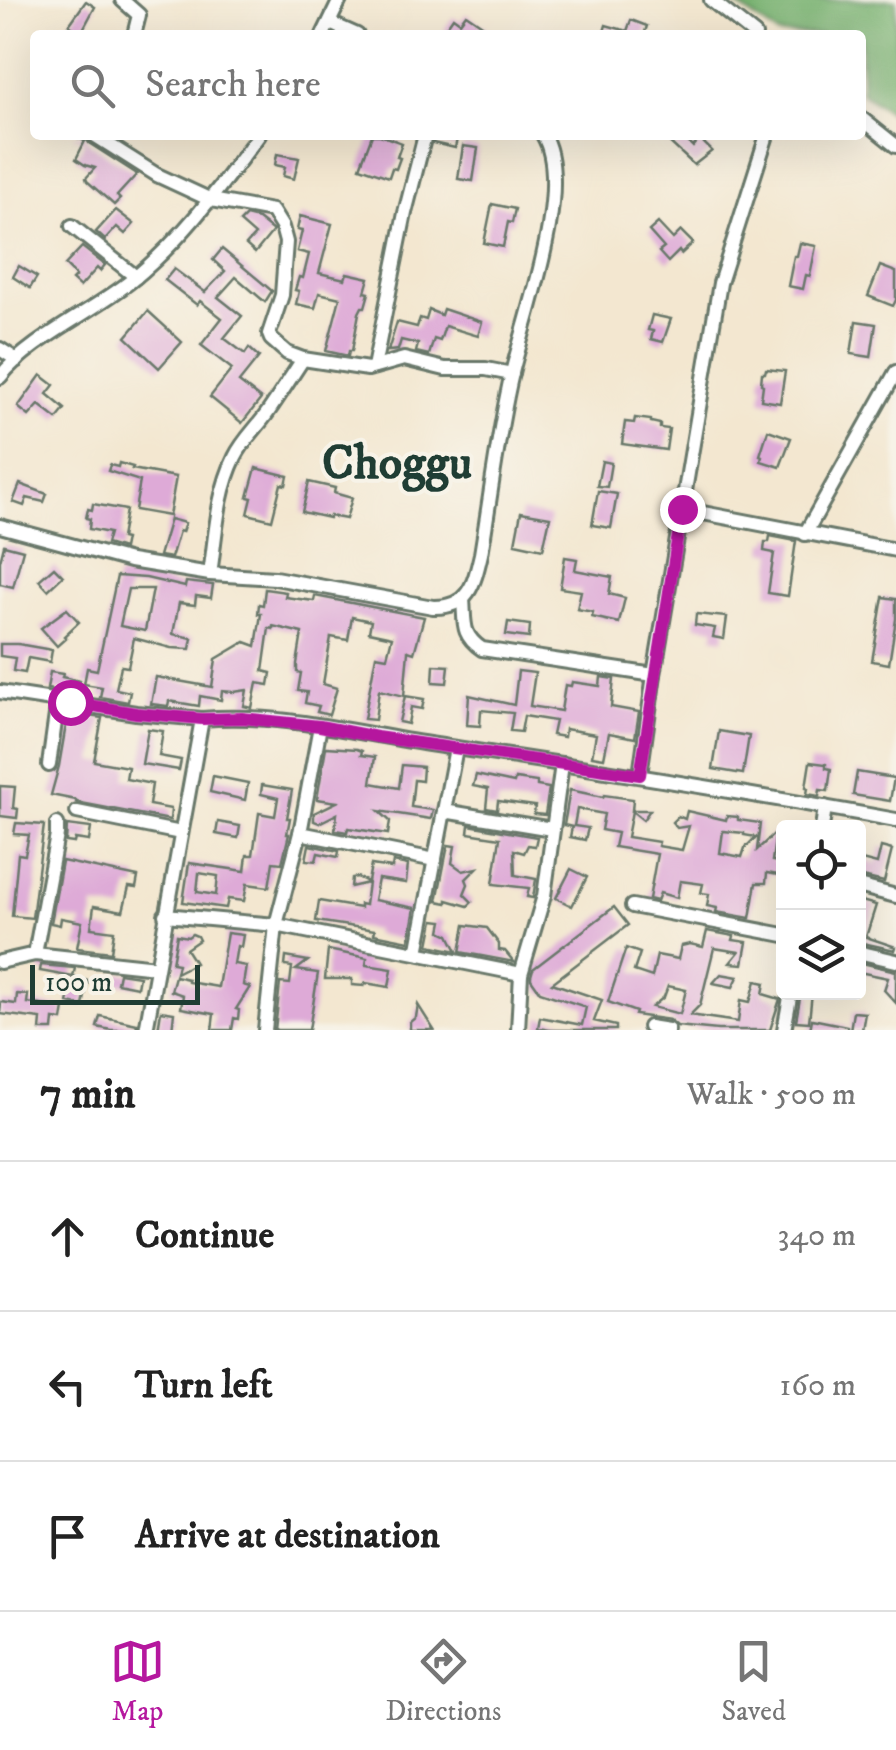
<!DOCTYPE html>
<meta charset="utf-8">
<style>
body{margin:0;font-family:"IM FELL DW Pica",serif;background:#f2f2f2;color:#222}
.controls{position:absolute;right:30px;bottom:30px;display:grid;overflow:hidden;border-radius:10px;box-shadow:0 10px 40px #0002}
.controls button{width:90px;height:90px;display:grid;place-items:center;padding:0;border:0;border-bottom:2px solid #e0e0e0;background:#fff;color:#222;font:50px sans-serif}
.scale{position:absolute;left:30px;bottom:25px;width:170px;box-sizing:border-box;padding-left:10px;border:5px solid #1f3d34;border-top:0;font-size:28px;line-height:35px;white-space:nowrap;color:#1f3d34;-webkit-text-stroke:8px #f7f3e8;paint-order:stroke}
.stop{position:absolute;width:30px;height:30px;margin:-22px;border:8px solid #b5179e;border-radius:50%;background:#fff}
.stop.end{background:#b5179e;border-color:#fff;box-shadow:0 2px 10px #0008}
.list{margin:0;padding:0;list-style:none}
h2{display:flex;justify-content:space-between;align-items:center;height:130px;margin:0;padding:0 40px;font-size:42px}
h2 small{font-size:32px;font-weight:400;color:#767676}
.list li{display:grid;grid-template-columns:65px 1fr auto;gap:30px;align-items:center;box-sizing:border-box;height:150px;padding:0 40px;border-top:2px solid #e0e0e0}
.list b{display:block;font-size:38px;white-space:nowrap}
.list em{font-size:32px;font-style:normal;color:#767676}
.icon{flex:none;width:55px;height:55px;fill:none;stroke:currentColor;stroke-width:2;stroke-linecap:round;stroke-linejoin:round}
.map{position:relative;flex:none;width:896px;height:1030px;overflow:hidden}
.search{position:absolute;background:#fff;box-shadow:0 10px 40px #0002;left:30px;right:30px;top:30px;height:110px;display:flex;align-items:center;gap:25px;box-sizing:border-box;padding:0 35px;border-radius:10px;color:#767676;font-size:38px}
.sheet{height:580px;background:#fff}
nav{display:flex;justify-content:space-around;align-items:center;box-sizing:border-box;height:140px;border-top:2px solid #e0e0e0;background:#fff;font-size:28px;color:#767676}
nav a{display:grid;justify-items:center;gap:5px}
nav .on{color:#b5179e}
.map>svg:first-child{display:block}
</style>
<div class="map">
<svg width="896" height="1030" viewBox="0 0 896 1030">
<rect width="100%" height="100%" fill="#f7f3e8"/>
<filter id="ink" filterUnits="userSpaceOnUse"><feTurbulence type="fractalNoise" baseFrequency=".01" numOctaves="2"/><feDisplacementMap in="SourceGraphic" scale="20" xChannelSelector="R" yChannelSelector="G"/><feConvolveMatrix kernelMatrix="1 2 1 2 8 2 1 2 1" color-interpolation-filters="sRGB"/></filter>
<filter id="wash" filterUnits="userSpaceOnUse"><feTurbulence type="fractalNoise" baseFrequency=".0048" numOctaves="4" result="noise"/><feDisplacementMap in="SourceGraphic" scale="40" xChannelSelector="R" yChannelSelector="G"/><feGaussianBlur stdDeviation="2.25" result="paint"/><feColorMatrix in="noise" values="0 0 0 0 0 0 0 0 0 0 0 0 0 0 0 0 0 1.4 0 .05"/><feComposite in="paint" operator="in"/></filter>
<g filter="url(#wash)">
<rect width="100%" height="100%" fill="#f3e7d0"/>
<path fill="#77b170" stroke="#4b7752" stroke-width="2.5" d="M729,0H896V117L861,92V35H779Z"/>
<g id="blocks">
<g fill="#deaad7" fill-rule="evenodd">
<path d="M86,1L95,7L81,33L69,25Z"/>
<path d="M466,14L497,35H451L444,30L453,17L460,22Z"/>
<path d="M631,20L647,26L644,35H603L606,25L627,31Z"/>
<path d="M72,135H84L89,143L137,174L117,196L120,199L114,205L87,181L86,178L95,168L85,165L76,159L85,141Z"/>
<path d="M372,135H380L402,143L397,157L400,158L396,169L392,168L389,177L360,167Z"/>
<path d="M435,135L457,139L455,148L433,143Z"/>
<path d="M672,135H681L693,147L700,139L712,151L694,165L667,140Z"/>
<path d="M463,146L478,148L473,181L458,179Z"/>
<path d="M277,154L299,158L294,179L283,176L285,167L275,165Z"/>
<path d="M492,204L515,209L512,223L508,222L503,247L484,243Z"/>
<path d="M116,210L134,224L125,234L117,227L105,240L96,232Z"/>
<path d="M246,216L258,219L273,231L255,253L246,245L255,235L240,222Z"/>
<path d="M300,216L332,224L319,273L345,279L347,273L369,278L365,292L369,293L365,307H362L359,313L352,351H349L348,356L326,351L340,298L319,293L315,308L296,304L299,291L295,290L299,277L303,278L309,254L297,251L302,231L297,230Z"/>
<path d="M658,223L673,239L681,231L693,243L681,254L679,251L668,262L659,252L664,248L649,231Z"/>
<path d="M800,243L816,246L810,276L806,275L803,289L788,286L794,256H797Z"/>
<path d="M82,247L105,265L100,271L97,268L80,287L72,280L76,276L65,265Z"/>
<path d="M222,249L272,291L265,302L236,277L218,297L242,316L224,338L245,354L249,348L259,357L239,382L261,399L242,423L210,397L232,369L201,345L222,318L200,301L197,305L165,280L174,269L205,292L225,271L213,260Z"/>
<path d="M19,266L37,277L30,288L13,277Z"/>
<path d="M880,266L896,272V300L893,306L868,296Z"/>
<path d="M443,309L482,322L478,336L445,326L440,341L434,339L429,355L416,352L418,344L401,340L398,350L388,351L397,322L417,327L420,318L426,320L429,310L441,315Z"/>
<path d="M148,311L182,342L159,368L126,337Z"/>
<path d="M652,315L671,319L663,342L651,339L653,331L648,330Z"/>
<path d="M856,321L876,324L871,357L851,354Z"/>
<path d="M766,369L785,371L780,403L761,400L763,385L761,384L762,373H765Z"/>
<path d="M41,375L54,385L47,394L65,409L57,419L39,405L29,416L18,407Z"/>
<path d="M635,418L651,420V422L660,424V428L669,429L666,450L622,444L625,422L634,423Z"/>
<path d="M768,430L791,438L780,467L761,461L762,456L760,455Z"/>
<path d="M602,461L611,463L607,487L597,486Z"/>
<path d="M119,463L133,467L132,469L176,477L169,516L135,510L140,481L108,471L110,465L118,467Z"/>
<path d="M256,468L288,476L286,485L281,484L272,520L248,514L252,498L248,497Z"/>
<path d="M309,482L335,488L334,493L352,498L346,519L330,516L329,518L302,512Z"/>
<path d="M20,484L47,494L44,502L27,498L24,506L13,502Z"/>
<path d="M598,491L617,494L611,528L592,525Z"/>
<path d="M93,504L126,510L121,538L125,539L123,549L106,544L109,533L89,529L90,519L86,518L88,509L92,510Z"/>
<path d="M521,512L550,517L543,549L515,543Z"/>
<path d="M170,519L185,523L182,532L179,531L171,558L159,556Z"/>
<path d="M770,536L796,541L788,596L768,593L774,553L764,551L765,542H769Z"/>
<path d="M4,545L23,550L13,587L0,584V561Z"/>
<path d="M565,557L577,559L575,570L612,577L609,594L625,598L619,623L592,617L593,612L577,609L581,591L560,588Z"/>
<path d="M54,567L63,576L48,590L39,580Z"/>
<path d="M117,576L146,578L185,587L186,582L213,585L211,598L196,596L195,605L179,603L173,634L192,638L190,649L171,648L134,638L128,667L121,666L116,689L130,692L128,702L100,697L102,687L84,684L87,668L97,670ZM128,589H153L145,631L120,626Z"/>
<path d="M265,589L286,592L285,597L314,601L315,596L424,617L414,653L408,651L404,696L379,690L375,720L364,719L376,655L387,657L392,637L369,632L371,621L352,617L348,640L331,637L323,684L337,688L329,715L317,712L319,706L305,703L307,692L298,691L301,673L297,672V664L302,633L273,626V629L269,628L263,671L271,673L269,685L257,683L252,708L244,706L247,690L234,692L222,691L221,700L200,696L199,706L169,701L168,706L151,704L156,677L212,687L216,659L245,642L256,646L261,614H258L259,604L263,605Z"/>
<path d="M883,597L896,599V619L889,664L872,661Z"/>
<path d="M67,609L79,622L64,636L66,638L57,646L41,628Z"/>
<path d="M696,614L727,617L724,639L713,637L715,628L695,625Z"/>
<path d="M508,622L530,625L529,638L506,635Z"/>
<path d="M0,644H18L52,650L50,662L28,658L25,673L13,671L15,658L0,656Z"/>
<path d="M434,665L449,666L447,683L433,682Z"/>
<path d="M518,671L535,673L530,706L561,711L565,685L571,686L572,682L600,686L601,677L614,679L611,707L639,712L635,738L609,733L604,758L592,756L596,734L565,729L564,737L552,735L555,721L524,716L521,732L510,731L513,713L481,710L480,726L467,725L469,695L514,705Z"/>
<path d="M50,672L63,674L62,677L80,681L78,694L47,689Z"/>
<path d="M405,696L424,699L422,709L411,707L408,724L399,722Z"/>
<path d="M68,713L102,718L94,761L128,767L126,779L152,784L149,805L171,809L170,820L76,802V800L51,795L59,766Z"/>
<path d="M148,729L163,731L159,756L181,760L179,770L142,764Z"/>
<path d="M719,731L749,736L743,774L713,769Z"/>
<path d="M326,747L357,749L362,751L361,755L375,757L371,783L399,788L402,765L423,767L422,781L414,780L411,807L433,810L431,819L379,811L390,821L388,834L348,828L347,832L335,830L337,814L319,823L314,821V813L337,802L317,799Z"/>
<path d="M810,762L826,764V768L831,769L828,791L820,790L819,796L807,794L808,788L806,787Z"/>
<path d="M857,772L894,778L890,801L853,795Z"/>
<path d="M476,775L514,783L515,779L537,782V786L549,788L545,815L534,814L535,806L498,801L497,810L486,808L488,789L473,786Z"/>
<path d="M213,776L248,783L245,800L210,792Z"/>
<path d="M262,785L292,790L287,818H290L287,834H289L282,863L273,862L269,887L247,884L244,901L228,899L226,908L183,902L189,863L245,871L247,855H253L259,813L275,816L278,798L261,794ZM199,873L218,876L216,895L197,892Z"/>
<path d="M0,786L15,787L13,808L18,809L17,818L0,816Z"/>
<path d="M570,790L603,797L604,795L633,799L632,810H650L643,820L632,811L627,837L659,842L658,846L682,850L689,826L677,828L672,822L678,816L685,819L687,811L726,820L727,816L738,817V820L760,823L757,850L776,832L772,861L784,863V876L767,873L766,883H756L750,918L716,912L717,908L707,906L709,894L701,893L703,884L680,881L677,898L660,893L657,901L649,899L657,854L614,847L617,833L601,830L604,814L577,809L574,826L588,828L585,840L570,837L572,827L564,825ZM723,831L744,833V835L756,837L745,848L742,857L720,853Z"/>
<path d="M218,822L240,826L238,838L216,834Z"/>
<path d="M16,823L44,825L32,918L12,916L18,854L25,855L29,835L14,834Z"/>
<path d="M67,825L91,828L89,841L75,839L74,843L66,842Z"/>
<path d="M469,825L537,837L535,846L528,845L524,853L514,850L515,875L536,879L533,898L527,897L529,888L493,884L500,838L468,833Z"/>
<path d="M309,845L339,851L338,857L318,853L316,861L306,860Z"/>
<path d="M448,845L455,846L452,863L463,871L477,868L466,879L468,884L464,894L472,902L468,906L447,900V903L437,901Z"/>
<path d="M881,847L892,850L884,882L858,876V859L877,864Z"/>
<path d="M62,861L138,877L136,888L129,887L123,911L94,906L91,928L114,931L111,952L77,948L82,922L61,918L60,925L51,923Z"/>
<path d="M393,862L408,865L406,883L378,879L374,900L415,908L409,941L374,934L375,930L316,921L319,901L360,908V904L365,905L368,883L351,887L352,878L357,877L368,882L371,865L392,868Z"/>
<path d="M571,869L587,877L572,906L556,898Z"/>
<path d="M858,900L876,905L866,937L896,947L895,950L858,942Z"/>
<path d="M614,907L628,925L552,983L602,1000L594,1021L616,1026V1030H550L538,1028L540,1017L582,1025L586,1007L540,992L531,979V976L533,969Z"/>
<path d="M434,920L443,921L441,931L449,935L457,951L429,945Z"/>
<path d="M465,925L487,928L499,944V950L505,951L514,962L460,952Z"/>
<path d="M707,931L734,936L733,940L747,942L743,964L730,963L739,952L714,948L700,1005L690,1015L738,1022L741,1000L750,1002L756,981L765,983L763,994L780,999L770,1030H718L677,1026L670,1020L635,1015L636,1012L608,1002L626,948L640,953L634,971L652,977L657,955L678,959L681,946L690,944L703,947ZM668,986L686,990L680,1014L652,1007L664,997Z"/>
<path d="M227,933L243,935L241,947L237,946L234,964L246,966L243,985L250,987L236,1009L239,1010L238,1019L234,1018L232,1030H212L214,1014L181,1008L183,995L171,991L175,976L188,979V982L218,987Z"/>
<path d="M192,934L197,936L199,940L186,949L195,963L176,973L178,964L172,963L177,935L188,937Z"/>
<path d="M328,950L367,958L366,965L392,969L389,987L365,983L364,986L352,985V979H325Z"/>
<path d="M286,957L308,961L296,970L318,973L309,1030H275L280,983L290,984L292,967L285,966Z"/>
<path d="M858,962L896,971V1003L884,990L888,978L859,972Z"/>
<path d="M41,965L75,968L73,977L88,981L83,1006L68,1003L73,977L40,971Z"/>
<path d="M119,973L139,976L137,987L117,983Z"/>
<path d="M721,974L738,977L733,987L713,983Z"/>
<path d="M801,992H812L809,1022L796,1021Z"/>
<path d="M17,994L28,995L27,1003L64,1008L62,1020L54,1019L53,1030H40L41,1019L0,1014L1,1002L16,1004Z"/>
<path d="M418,1005L434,1030H410V1022L416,1017Z"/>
<path d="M161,1011L174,1013L172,1030H158Z"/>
<path d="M853,1012L865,1013L862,1030H850Z"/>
<path d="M100,1016L137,1024L136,1030H111L97,1027Z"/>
<path d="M812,1019L847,1026V1030H810Z"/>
</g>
</g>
</g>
<g filter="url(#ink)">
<use href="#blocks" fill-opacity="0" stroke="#69786b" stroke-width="2.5"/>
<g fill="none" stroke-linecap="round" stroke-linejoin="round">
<defs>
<g id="street">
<path d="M122,0L139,15L134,35"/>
<path d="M711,0L755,35"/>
<path d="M330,23L357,35"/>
<path d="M323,35L340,0"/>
<path d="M861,118L896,146"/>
<path d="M94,135L157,175L211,200L272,211L282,227L286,242L282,295L269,334L271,339L287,353L303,359L368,369L404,359L445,369H486L512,374"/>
<path d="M72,226L136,277"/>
<path d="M0,349L17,360"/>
<path d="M374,367L405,213L425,135"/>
<path d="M0,377C29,340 92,312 131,281C182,240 220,187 259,135"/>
<path d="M682,509L896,550"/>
<path d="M0,526L130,561L210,574L275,578L433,607C469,608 474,584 481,554C491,494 498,432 512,373C525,318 574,185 543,135"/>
<path d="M805,534L896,372"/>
<path d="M210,574C216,534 217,494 235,457C243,440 257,428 268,412C280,395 291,377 303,359"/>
<path d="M463,599C465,623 461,635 482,649L654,675"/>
<path d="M0,692L136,713L202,719"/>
<path d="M49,765L58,700"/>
<path d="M640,775L654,675L720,283L767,135"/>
<path d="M444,811L552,829"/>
<path d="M77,812L181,833"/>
<path d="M822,828L825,807"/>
<path d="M300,833L435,860"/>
<path d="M858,886L896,896"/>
<path d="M632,906L784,935"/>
<path d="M165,915L276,925L521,974"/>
<path d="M858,952L896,961"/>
<path d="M417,953L456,748"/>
<path d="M35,954L57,835V824"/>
<path d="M0,962L35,954L156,967"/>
<path d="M649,1027L668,1030"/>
<path d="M146,1030L202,719C276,712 356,733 429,744C585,767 741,792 896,820"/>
<path d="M265,1030L276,925L300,833L320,726"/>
<path d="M518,1030L521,974L544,896L562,764"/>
<path d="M784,1030L791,992"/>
</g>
</defs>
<use href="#street" stroke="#69786b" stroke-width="18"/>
<use href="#street" stroke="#fff" stroke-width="12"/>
</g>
</g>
<g fill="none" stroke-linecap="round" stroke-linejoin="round" filter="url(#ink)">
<path stroke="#b5179e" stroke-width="12" d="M70,702L136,713L202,719L242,718L320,726L377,737L640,775L682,509"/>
</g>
<g text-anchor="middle" stroke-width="8" stroke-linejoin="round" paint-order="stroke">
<g font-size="48" font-weight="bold" fill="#1f3d34" stroke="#f7f3e8">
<text x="397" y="478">Choggu</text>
</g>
</g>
</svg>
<div class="controls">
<button><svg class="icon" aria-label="locate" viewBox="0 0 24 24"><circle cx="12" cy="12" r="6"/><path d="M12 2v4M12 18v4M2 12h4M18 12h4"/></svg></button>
<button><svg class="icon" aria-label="layers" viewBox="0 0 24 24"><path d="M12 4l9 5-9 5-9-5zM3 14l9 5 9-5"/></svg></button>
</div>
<div class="scale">100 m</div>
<div class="stop" style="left:70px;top:702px"></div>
<div class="stop end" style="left:682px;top:509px"></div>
<div class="search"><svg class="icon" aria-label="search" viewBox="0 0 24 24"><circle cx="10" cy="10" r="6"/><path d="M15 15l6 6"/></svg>Search here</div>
</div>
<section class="sheet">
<h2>7 min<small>Walk · 500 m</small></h2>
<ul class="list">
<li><svg class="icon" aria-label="ahead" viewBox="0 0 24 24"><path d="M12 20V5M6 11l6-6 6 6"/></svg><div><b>Continue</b></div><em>340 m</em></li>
<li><svg class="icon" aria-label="left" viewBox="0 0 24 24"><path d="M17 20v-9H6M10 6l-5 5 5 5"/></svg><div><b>Turn left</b></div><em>160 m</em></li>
<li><svg class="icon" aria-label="arrive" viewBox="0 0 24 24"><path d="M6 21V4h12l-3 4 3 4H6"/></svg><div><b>Arrive at destination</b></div></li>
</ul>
</section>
<nav>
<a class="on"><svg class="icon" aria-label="map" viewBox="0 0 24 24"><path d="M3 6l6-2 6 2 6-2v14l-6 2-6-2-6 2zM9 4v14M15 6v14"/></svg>Map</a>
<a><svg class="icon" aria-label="directions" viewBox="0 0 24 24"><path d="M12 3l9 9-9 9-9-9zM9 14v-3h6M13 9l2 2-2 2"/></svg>Directions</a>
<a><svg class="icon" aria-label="saved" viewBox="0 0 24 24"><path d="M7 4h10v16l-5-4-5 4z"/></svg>Saved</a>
</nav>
